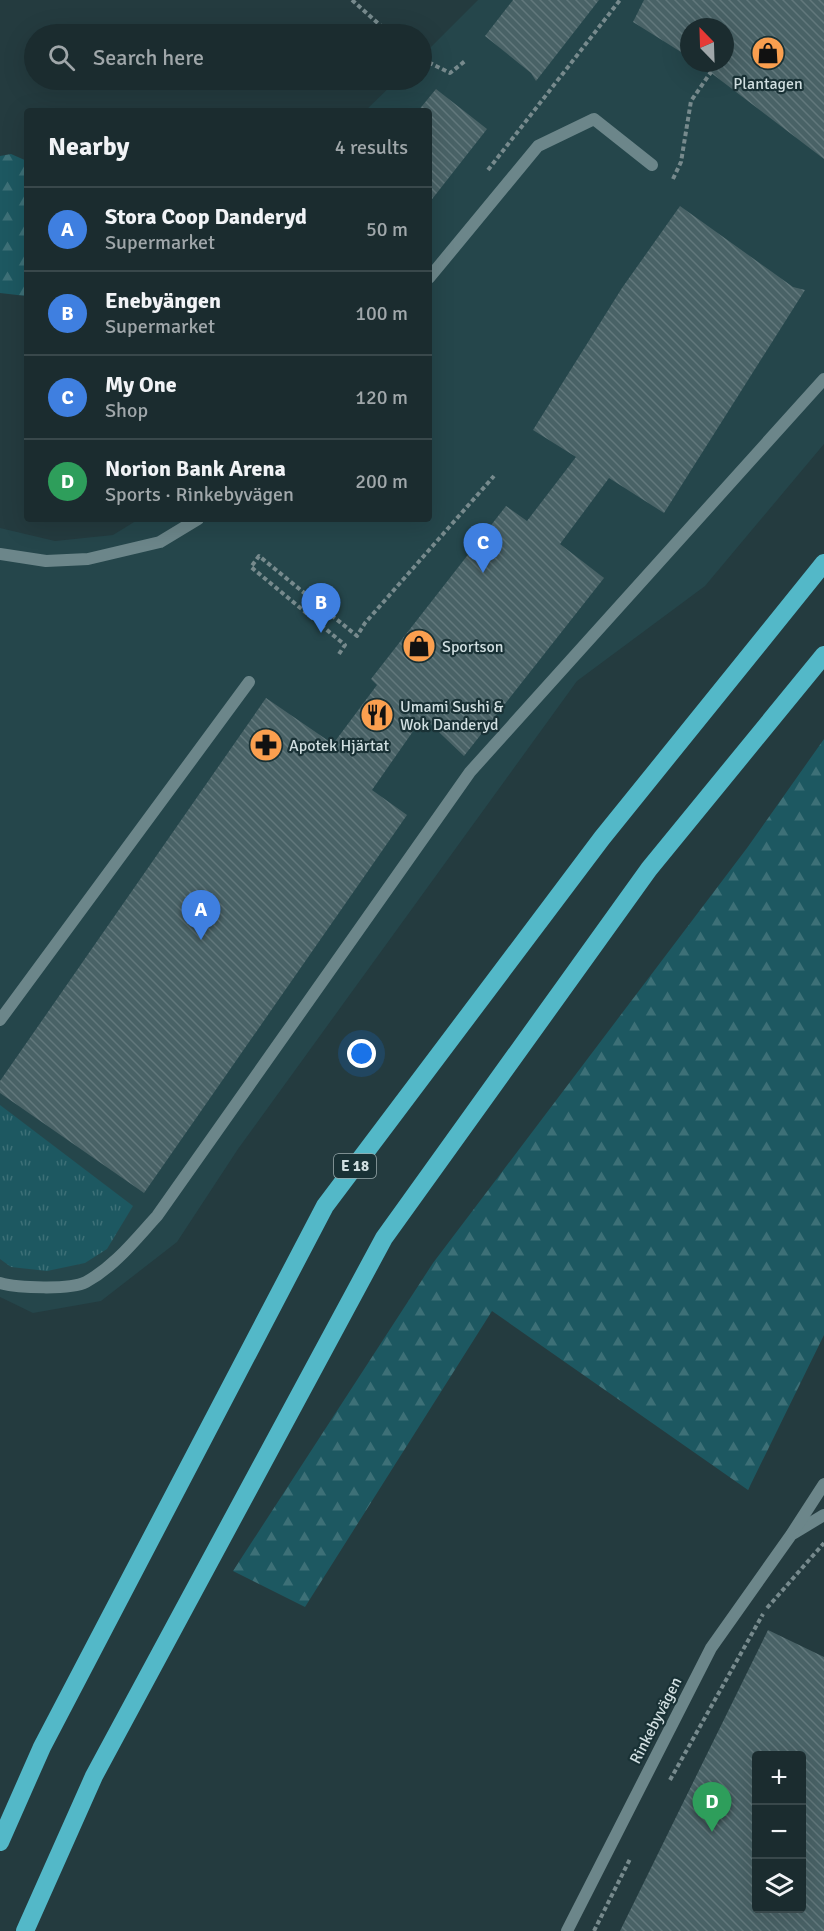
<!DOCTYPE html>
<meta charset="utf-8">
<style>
body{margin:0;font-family:Signika,sans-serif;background:#28383b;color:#f1f3f6}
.controls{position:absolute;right:18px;bottom:18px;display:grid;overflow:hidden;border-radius:6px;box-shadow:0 6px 24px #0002}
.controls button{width:54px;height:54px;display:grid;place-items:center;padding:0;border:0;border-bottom:2px solid #39484b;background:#1b2c2f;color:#f1f3f6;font:30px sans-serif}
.compass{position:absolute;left:680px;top:18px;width:54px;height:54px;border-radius:50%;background:#1b2c2f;box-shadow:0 6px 24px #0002;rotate:337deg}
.you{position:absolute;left:362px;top:1054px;width:21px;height:21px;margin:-15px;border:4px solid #fff;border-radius:50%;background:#1a73e8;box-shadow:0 0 0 9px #1a73e833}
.badge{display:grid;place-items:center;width:39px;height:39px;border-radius:50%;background:#d93025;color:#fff;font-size:20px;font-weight:700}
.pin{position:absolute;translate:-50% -50px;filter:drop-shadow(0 2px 3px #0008)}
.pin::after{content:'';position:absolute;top:32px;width:21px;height:18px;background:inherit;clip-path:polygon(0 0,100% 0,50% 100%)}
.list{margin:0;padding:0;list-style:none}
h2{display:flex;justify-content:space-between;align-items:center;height:78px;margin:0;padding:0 24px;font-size:26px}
h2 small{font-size:20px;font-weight:400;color:#a0a7aa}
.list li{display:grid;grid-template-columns:39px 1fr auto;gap:18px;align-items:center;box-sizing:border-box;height:84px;padding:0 24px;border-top:2px solid #39484b}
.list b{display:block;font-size:22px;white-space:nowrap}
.list p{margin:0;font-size:20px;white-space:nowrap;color:#a0a7aa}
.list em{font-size:20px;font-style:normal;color:#a0a7aa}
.icon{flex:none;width:33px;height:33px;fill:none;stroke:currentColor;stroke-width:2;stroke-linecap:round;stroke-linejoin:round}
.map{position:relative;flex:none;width:824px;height:1931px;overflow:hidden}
.search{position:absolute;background:#1b2c2f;box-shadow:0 6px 24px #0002;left:24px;top:24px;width:408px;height:66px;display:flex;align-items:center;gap:15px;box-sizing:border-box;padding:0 21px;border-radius:33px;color:#a0a7aa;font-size:22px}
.panel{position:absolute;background:#1b2c2f;box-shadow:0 6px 24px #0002;left:24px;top:108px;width:408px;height:414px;border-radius:6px}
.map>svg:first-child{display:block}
</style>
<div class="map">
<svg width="824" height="1931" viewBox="0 0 824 1931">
<defs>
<pattern id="grass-tufts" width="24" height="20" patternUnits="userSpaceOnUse" patternTransform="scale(1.5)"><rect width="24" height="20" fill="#1d5861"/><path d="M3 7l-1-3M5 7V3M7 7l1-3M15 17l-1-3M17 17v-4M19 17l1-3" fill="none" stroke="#3d7077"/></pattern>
<pattern id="forest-firs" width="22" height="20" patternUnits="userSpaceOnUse" patternTransform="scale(1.5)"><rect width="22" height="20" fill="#1d5861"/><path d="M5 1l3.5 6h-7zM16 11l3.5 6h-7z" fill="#3d7077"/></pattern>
<pattern id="building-back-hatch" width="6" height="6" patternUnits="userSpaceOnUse" patternTransform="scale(1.5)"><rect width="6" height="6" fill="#496266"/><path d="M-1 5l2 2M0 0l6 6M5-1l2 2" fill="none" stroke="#62787c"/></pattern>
</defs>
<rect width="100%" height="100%" fill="#243b3f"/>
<path fill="#25464b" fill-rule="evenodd" d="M478,0H824V444L705,586L577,681L238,1149L177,1242L101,1301L33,1313L0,1297V528L55,541L113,535L139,519H429V111H365L397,80H422V56ZM689,27H725V63H689Z"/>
<path fill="url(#grass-tufts)" d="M0,1105L133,1206L107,1249L85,1263L47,1271L11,1267L0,1259Z"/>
<g fill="url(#forest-firs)">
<path d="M11,154L27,161L26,296L0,293V156Z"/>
<path d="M824,739V1335L748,1490L492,1311L305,1607L233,1571L433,1263L747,848Z"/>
</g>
<g fill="url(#building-back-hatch)" fill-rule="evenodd">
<path d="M513,0H599L536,81L531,73L485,36Z"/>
<path d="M644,0H824V159L698,63H725V27H689V57L633,22Z"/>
<path d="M436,89L487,129L429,203V111H418Z"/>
<path d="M680,206L793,287L805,290L664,513L609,478L560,544L604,578L464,756L423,717L372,790L407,815L144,1193L0,1093V1081L266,698L333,744L377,685L371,679L506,506L527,521L576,457L533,430L622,288Z"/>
<path d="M768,1630L824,1657V1931H620ZM756,1756H802V1908H756Z"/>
</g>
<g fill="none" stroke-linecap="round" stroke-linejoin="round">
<g stroke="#778a8d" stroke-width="4" stroke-dasharray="4.5 3" stroke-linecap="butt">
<path d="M352,0L390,34"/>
<path d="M422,59L450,73L465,61"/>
<path d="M488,170L620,0"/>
<path d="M673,179L681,162L691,101L711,72"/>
<path d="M339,654L345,645L251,567L259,556L357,636L365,623L494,476"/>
<path d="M767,1608L824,1543"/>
<path d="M670,1780L763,1614"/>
<path d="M594,1931L630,1859"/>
</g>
<g stroke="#6c868a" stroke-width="12">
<path d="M0,1020L249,682"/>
<path d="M0,1283C17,1288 71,1290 86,1282C115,1266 135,1240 157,1216L470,772L824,379"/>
</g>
<g stroke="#6c868a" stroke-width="12">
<path d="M429,278L538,146L594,119L652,165"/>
<path d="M0,554L46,561L88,559L160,542L198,519"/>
<path d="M794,1533L824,1515"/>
<path d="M567,1931L711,1648L791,1535L824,1484"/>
</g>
<g stroke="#53b8c8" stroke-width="18">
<path d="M0,1842L42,1747L325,1206L602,838L824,563"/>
<path d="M25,1931L94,1776L384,1238L649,869L824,655"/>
</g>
</g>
<defs>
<symbol id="shop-disc" viewBox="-11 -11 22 22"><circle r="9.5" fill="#fa9f4f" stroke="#193135"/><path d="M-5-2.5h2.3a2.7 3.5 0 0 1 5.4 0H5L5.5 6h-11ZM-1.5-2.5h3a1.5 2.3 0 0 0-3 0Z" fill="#111"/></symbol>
<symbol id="restaurant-disc" viewBox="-11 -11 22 22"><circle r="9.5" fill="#fa9f4f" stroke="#193135"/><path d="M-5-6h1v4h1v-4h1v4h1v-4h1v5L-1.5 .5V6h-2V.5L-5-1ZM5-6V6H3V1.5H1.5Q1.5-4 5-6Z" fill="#111"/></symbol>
<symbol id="pharmacy-disc" viewBox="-11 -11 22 22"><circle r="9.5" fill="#fa9f4f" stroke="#193135"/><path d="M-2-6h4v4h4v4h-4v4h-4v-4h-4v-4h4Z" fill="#111"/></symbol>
</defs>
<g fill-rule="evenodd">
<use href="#shop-disc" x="749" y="34" width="38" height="38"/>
<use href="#shop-disc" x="400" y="627" width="38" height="38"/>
<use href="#restaurant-disc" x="358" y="696" width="38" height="38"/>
<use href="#pharmacy-disc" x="247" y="726" width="38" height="38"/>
</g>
<g text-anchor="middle" stroke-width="4.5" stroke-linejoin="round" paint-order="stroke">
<rect fill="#193135" stroke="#9aabad" stroke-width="1.5" x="334" y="1154" width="42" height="24" rx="4.5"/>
<g font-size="15" font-weight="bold" fill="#d1dfe1">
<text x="355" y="1171">E 18</text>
</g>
<g font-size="16" fill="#d1dfe1" stroke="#193135" text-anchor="start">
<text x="768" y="89" text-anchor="middle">Plantagen</text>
<text x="442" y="652">Sportson</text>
<text x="400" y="712">Umami Sushi &amp;<tspan x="400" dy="18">Wok Danderyd</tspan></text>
<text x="289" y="751">Apotek Hjärtat</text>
</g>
<g font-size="16" fill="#d1dfe1" stroke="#193135">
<text transform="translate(655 1720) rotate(-63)" y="6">Rinkebyvägen</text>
</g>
</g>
</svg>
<div class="controls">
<button>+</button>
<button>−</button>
<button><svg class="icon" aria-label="layers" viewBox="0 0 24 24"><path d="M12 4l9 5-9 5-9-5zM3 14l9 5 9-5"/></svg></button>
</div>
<svg class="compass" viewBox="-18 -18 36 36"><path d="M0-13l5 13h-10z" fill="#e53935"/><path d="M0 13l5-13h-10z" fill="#a0a7aa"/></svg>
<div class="you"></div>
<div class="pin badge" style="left:201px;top:940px;background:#3f7fe0">A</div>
<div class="pin badge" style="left:321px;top:633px;background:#3f7fe0">B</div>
<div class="pin badge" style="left:483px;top:573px;background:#3f7fe0">C</div>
<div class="pin badge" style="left:712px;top:1832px;background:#2e9e5b">D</div>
<div class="search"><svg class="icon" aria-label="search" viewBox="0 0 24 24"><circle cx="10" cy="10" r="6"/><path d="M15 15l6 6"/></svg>Search here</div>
<section class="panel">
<h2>Nearby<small>4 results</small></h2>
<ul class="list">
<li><span class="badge" style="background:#3f7fe0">A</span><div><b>Stora Coop Danderyd</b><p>Supermarket</p></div><em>50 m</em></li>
<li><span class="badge" style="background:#3f7fe0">B</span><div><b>Enebyängen</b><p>Supermarket</p></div><em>100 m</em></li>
<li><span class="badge" style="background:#3f7fe0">C</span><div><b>My One</b><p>Shop</p></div><em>120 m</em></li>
<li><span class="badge" style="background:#2e9e5b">D</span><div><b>Norion Bank Arena</b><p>Sports · Rinkebyvägen</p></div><em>200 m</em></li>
</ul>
</section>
</div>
